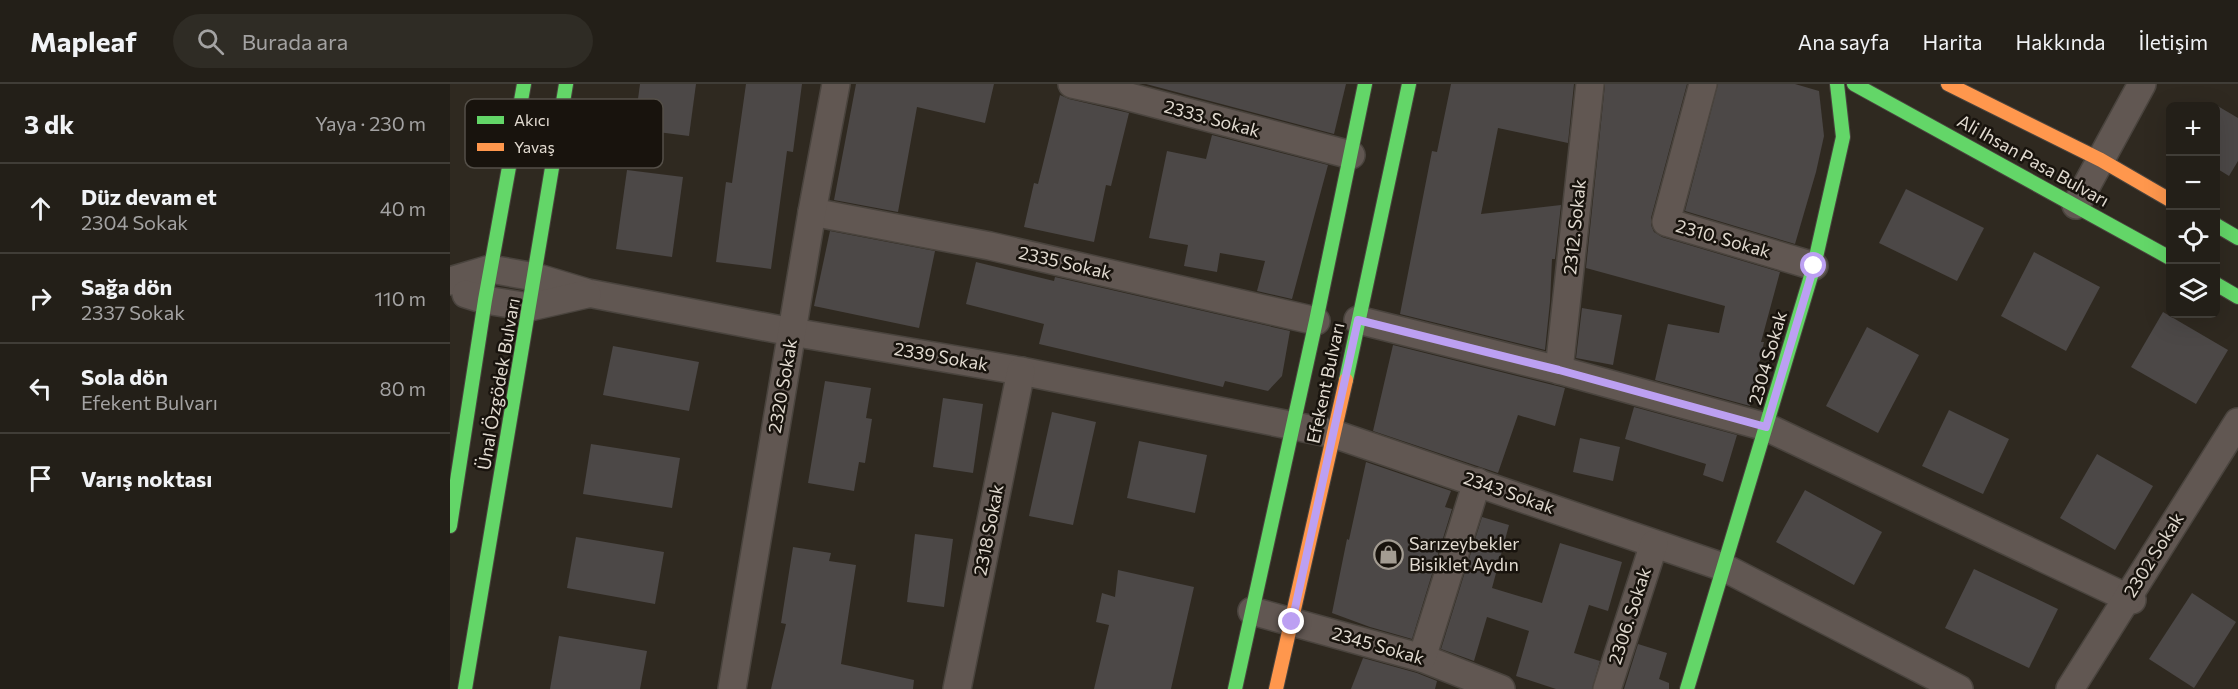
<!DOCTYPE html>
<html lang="tr">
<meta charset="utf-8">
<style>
body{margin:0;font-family:Commissioner,sans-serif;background:#2f2c25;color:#f1f3f6}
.controls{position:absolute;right:18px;top:18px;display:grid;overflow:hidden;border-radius:9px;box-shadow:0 6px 24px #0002}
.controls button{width:54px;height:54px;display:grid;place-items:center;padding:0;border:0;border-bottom:2px solid #403d37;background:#231f18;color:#f1f3f6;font:30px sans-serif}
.stop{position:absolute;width:18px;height:18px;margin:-14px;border:4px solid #bca0f2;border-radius:50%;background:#fff}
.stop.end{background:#bca0f2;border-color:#fff;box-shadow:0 2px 6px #0008}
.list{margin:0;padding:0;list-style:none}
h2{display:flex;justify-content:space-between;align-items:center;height:78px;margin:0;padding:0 24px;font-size:26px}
h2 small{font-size:20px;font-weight:400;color:#a3a2a2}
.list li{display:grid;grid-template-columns:39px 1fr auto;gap:18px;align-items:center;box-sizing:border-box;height:90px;padding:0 24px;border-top:2px solid #403d37}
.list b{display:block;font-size:22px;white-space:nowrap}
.list p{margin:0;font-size:20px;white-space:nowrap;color:#a3a2a2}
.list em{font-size:20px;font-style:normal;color:#a3a2a2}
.icon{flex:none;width:33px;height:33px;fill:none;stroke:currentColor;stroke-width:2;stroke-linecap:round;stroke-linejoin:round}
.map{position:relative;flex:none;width:1788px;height:605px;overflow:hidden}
header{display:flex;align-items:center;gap:36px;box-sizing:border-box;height:84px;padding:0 30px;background:#231f18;border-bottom:2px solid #403d37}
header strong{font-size:28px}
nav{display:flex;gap:33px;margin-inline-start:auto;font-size:21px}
.search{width:420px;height:54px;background:#2f2c25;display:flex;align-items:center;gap:15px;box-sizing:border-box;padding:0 21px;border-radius:33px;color:#a3a2a2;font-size:22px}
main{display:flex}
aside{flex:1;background:#231f18}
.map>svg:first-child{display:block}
</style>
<header>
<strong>Mapleaf</strong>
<div class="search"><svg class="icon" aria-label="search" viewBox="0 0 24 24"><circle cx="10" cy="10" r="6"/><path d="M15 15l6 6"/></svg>Burada ara</div>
<nav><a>Ana sayfa</a><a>Harita</a><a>Hakkında</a><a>İletişim</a></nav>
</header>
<main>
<aside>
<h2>3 dk<small>Yaya · 230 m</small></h2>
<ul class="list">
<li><svg class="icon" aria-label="ahead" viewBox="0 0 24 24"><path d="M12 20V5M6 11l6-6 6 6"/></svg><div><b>Düz devam et</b><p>2304 Sokak</p></div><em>40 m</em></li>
<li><svg class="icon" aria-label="right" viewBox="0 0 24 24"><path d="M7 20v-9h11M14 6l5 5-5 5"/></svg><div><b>Sağa dön</b><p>2337 Sokak</p></div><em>110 m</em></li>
<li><svg class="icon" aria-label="left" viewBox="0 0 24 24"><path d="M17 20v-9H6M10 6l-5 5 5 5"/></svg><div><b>Sola dön</b><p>Efekent Bulvarı</p></div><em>80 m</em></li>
<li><svg class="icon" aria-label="arrive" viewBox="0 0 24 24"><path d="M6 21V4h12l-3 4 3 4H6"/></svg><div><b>Varış noktası</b></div></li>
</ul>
</aside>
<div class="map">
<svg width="1788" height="605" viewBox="0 0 1788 605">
<rect width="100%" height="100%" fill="#2f2920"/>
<g fill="#4c4847">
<path d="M190,0H246L239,52L184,45Z"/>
<path d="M296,0H352L343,68L337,67L321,185L266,178L276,98L282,99Z"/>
<path d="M406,0H544L535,39L467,23L448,128L384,116Z"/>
<path d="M696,0H896L884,50Z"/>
<path d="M1001,0H1124L1118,59L1048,44L1031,130L1111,121L1105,175H1102L1100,218L1095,266L950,230L982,67L987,68Z"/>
<path d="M1155,0H1237L1201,134V141L1204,148L1212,153L1330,188L1311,258H1314L1300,322L1205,296L1218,240L1269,249L1275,222L1136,184Z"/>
<path d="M1268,0H1345L1369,7L1374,52L1366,88L1345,160L1235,127Z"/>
<path d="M610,11L619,15L679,29L661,102L656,101L644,158L574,143L584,99L588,100Z"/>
<path d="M1766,21L1788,34V77L1779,92L1766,84Z"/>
<path d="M762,51L878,81L842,215L807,207L815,177L770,169L767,188L734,182L738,161L699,154L717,67L756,75Z"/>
<path d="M177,86L233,93L222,173L166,165Z"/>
<path d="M1456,105L1534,144L1507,197L1429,159Z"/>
<path d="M380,147L485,167L469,244L364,222Z"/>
<path d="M1584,168L1650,203L1616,267L1551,232Z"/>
<path d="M526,178L604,197L605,193L840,247L832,292L818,307L775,297L773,303L589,260L594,240L516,220Z"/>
<path d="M1132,224L1172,231L1163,281L1126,274Z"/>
<path d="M1713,228L1778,266L1746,320L1681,283Z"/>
<path d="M1417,243L1469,271L1428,349L1376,322Z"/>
<path d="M943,261L1115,304L1105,342L1068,331L1048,389L923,347Z"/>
<path d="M163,262L249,278L239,327L153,311Z"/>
<path d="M375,297L421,304L416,334L422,335L415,379L409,378L404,407L358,399Z"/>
<path d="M493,314L533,320L523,389L483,383Z"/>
<path d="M1184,323L1287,351L1273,398L1253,391L1256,380L1175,355Z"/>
<path d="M1499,326L1559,355L1533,410L1472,382Z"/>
<path d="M602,328L646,338L623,441L579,432Z"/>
<path d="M1130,354L1170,363L1163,397L1123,388Z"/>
<path d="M689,357L757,371L745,429L677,414Z"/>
<path d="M141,360L230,374L222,424L133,410Z"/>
<path d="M1647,370L1703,402L1665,466L1610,434Z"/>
<path d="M916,378L1001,407L995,423L1002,425L962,555L920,543L882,529L897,455L899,456Z"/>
<path d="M1355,406L1432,448L1404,501L1326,458Z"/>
<path d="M1032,433L1059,441L1042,504L1092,519L1110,459L1172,478L1158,527L1139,521L1124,569L1150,577L1142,605H1106L1066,592L1079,547L1037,533L1024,577L991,565Z"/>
<path d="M465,450L503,455L494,523L457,518Z"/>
<path d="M126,453L214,468L205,520L117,504Z"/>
<path d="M343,463L381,469L379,477L406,481L391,580L464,596L463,605H321L336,540L331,539Z"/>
<path d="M1524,485L1608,525L1579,584L1495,544Z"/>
<path d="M668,486L744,503L721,605H644L659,541L646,538L652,509L665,513Z"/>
<path d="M1742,509L1786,538L1744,604L1699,575Z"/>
<path d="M109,552L197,567L190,605H100Z"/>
<path d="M1188,560L1217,569L1209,595L1219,599V605H1174Z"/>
<path d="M913,574L967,589L987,597L985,605H901Z"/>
</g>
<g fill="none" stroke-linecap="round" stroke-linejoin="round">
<defs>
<g id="street">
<path d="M622,0L668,10L901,71"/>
<path d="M1253,0L1216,138L1364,182"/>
<path d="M1626,121L1692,0"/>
<path d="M362,128L540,162L866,237"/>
<path d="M0,197L40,185L85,193L138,209L342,248L571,287L884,350L1273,483L1509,605"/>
<path d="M16,210L35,216L80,223L137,210"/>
<path d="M908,236L1109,286L1316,343L1682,516"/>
<path d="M1109,286L1140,0"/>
<path d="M802,527L972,574L1051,605"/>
<path d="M972,574L1027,398"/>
<path d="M282,605L362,128L386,0"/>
<path d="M507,605L571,287"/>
<path d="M1157,605L1204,460"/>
<path d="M1620,605L1788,338"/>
</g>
<g id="fast">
<path d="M1404,0L1720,174"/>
<path d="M1766,141L1788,154"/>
<path d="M1766,200L1788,213"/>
<path d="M896,296L959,0"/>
<path d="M0,442L35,216L74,0"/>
<path d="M15,605L116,0"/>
<path d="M785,605L866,237L915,0"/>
<path d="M1237,605L1364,182L1393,53L1387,0"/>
</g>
<g id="slow">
<path d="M1498,0L1651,76L1720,116"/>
<path d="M826,605L896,296"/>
</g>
</defs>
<use href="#street" stroke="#4a443e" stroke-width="30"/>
<use href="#fast" stroke="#4a443e" stroke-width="16"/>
<use href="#slow" stroke="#4a443e" stroke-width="16"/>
<use href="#street" stroke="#615752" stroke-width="27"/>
<use href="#fast" stroke="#63d668" stroke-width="14"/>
<use href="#slow" stroke="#ff974d" stroke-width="14"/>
</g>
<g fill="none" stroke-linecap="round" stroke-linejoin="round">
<path stroke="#bca0f2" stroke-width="8" d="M842,538L908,236L1109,286L1316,343L1364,182"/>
</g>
<defs>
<symbol id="shop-ring" viewBox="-11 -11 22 22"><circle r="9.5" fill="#18130d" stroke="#a39c92" stroke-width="1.5"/><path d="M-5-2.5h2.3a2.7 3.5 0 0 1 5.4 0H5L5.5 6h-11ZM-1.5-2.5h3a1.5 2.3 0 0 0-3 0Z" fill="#a39c92"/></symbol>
</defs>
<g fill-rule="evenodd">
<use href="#shop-ring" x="922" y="454" width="33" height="33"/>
</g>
<g text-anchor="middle" stroke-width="5" stroke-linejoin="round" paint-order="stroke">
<g font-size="18" fill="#e1dad0" stroke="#18130d">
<text transform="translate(762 35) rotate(15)" y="6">2333. Sokak</text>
<text transform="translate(1583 77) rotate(29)" y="6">Ali Ihsan Pasa Bulvarı</text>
<text transform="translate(1125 143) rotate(-84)" y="6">2312. Sokak</text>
<text transform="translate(1273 155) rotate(16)" y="6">2310. Sokak</text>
<text transform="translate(615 179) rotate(13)" y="6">2335 Sokak</text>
<text transform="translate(491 273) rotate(10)" y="6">2339 Sokak</text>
<text transform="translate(1318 274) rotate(-74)" y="6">2304 Sokak</text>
<text transform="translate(876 299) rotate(-78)" y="6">Efekent Bulvarı</text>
<text transform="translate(49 300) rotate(-80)" y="6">Ünal Özgödek Bulvarı</text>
<text transform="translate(333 302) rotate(-80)" y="6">2320 Sokak</text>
<text transform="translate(1059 409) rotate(19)" y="6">2343 Sokak</text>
<text transform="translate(539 446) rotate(-79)" y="6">2318 Sokak</text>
<text transform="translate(1704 471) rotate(-58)" y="6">2302 Sokak</text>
<text transform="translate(1180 532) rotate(-72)" y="6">2306. Sokak</text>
<text transform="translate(928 562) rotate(16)" y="6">2345 Sokak</text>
</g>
<g font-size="18" fill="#e1dad0" stroke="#18130d" text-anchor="start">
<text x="959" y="466">Sarızeybekler<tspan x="959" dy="21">Bisiklet Aydın</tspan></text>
</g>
</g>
<rect x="15" y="15" width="198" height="69" rx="9" fill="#18130d" stroke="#544f48" stroke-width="1.5"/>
<rect x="27" y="32" width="27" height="8" fill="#63d668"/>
<rect x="27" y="59" width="27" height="8" fill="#ff974d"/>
<g font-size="16" fill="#e1dad0">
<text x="64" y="42">Akıcı</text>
<text x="64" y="69">Yavaş</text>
</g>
</svg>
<div class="controls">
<button>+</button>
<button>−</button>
<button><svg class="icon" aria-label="locate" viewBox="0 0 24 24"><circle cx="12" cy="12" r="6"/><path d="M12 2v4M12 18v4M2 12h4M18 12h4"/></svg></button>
<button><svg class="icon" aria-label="layers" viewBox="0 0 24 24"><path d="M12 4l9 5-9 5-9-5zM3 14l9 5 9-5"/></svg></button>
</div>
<div class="stop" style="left:1364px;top:182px"></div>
<div class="stop end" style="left:842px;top:538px"></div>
</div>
</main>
